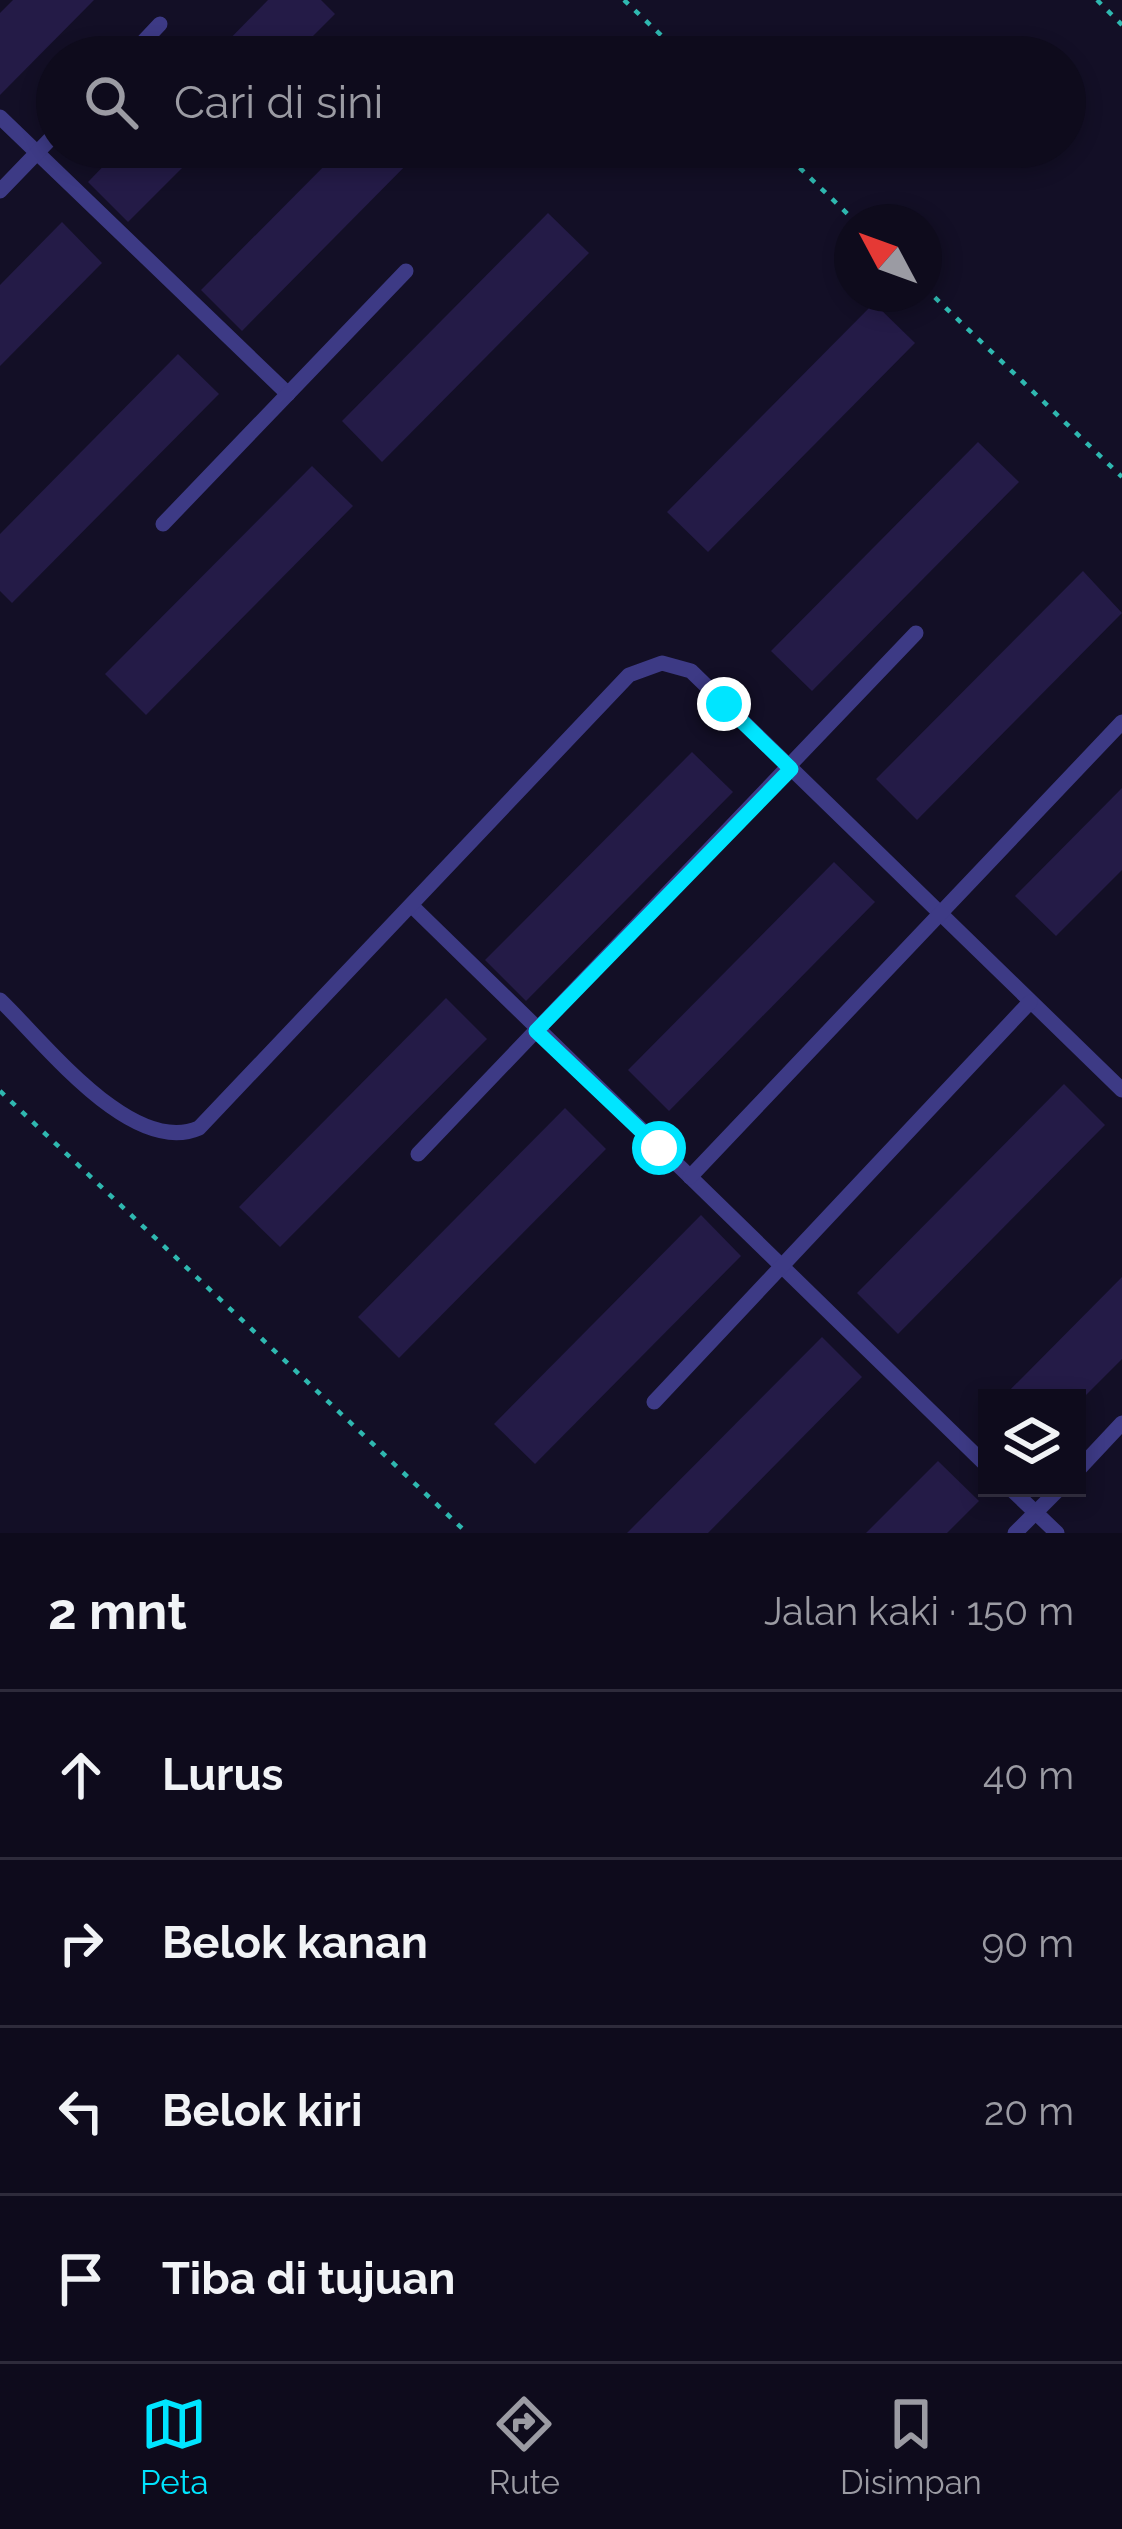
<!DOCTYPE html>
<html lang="id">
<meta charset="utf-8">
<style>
body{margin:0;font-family:Raleway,sans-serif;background:#1c1929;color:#f1f3f6}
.controls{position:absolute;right:36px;bottom:36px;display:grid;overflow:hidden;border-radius:0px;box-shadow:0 6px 18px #0003}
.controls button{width:108px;height:108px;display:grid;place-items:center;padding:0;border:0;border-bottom:3px solid #2e2b3b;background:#0e0b1c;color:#f1f3f6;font:60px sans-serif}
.compass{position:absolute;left:834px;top:204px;width:108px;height:108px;border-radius:50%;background:#0e0b1c;box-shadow:0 6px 18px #0003;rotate:311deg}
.stop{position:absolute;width:36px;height:36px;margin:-27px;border:9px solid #00e5ff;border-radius:50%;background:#fff}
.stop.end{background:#00e5ff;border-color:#fff;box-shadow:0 3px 12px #0008}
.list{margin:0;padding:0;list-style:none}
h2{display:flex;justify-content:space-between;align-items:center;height:156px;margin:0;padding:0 48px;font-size:51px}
h2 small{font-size:39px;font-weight:400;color:#9b9ba3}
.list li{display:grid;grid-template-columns:78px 1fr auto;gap:36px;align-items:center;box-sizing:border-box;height:168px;padding:0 48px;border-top:3px solid #2e2b3b}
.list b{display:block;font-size:45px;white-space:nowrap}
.list em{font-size:39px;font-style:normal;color:#9b9ba3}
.icon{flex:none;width:66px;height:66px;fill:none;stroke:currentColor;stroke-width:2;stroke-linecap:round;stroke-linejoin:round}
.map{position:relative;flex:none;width:1122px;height:1533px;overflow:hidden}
.search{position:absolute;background:#0e0b1c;box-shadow:0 6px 18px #0003;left:36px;right:36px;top:36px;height:132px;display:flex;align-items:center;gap:30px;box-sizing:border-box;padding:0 42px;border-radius:66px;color:#9b9ba3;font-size:45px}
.sheet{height:828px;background:#0e0b1c}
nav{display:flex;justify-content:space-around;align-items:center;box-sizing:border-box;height:168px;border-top:3px solid #2e2b3b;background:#0e0b1c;font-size:33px;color:#9b9ba3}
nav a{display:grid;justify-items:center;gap:6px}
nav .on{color:#00e5ff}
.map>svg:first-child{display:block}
</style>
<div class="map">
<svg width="1122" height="1533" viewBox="0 0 1122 1533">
<rect width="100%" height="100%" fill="#130f26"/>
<g fill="#241b47">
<path d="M13,0H94L0,95V13Z"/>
<path d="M268,0H321L335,14L292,57H212Z"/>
<path d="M122,147H203L128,222L88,182Z"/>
<path d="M343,147H424L242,331L201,290Z"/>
<path d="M548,213L589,253L382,462L342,421Z"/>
<path d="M62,222L102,263L0,366V285Z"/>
<path d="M874,303L915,343L708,552L667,512Z"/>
<path d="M178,354L219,394L12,603L0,591V534Z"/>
<path d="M978,442L1019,482L812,691L771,651Z"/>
<path d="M312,466L353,506L146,715L105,674Z"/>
<path d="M1083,571L1122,613L917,820L876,779Z"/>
<path d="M692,752L733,792L526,1001L485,960Z"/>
<path d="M1122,788V870L1056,936L1015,896Z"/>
<path d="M834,862L875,902L669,1111L628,1070Z"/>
<path d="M446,998L487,1039L280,1247L239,1207Z"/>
<path d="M1064,1084L1105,1125L898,1334L857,1293Z"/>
<path d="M565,1108L606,1149L399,1358L358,1317Z"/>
<path d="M701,1215L741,1256L535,1464L494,1424Z"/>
<path d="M1122,1277V1359L1077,1404V1398H1002Z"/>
<path d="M822,1337L862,1377L708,1533H627Z"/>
<path d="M938,1461L979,1501L947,1533H866Z"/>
</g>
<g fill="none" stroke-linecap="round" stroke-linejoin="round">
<g stroke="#2fb8b0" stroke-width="4.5" stroke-dasharray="6 9" stroke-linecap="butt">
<path d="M624,0L684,57"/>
<path d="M1097,0L1122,25"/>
<path d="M778,147L856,222"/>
<path d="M924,287L1122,477"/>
<path d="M0,1091L467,1533"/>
</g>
<g stroke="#3d3a85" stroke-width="15">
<path d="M129,57L160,24"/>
<path d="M0,117L288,394"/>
<path d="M0,191L57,132"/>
<path d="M163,524L406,271"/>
<path d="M412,906L987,1466"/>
<path d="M0,1000C45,1043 132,1157 199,1128L629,675L662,663L691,671L1122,1090"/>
<path d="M418,1154L916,633"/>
<path d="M690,1177L1122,722"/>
<path d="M654,1402L1030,1002"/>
<path d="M1077,1471L1122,1423"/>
<path d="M1010,1488L1057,1533"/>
<path d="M1015,1533L1060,1488"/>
</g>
</g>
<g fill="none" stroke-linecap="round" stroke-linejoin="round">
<path stroke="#00e5ff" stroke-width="15" d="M659,1148L536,1031L791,769L724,704"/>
</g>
</svg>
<div class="controls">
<button><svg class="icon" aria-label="layers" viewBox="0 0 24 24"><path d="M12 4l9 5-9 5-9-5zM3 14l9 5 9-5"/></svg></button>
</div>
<svg class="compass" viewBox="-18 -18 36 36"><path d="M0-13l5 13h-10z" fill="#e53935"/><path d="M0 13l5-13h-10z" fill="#9b9ba3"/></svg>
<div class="stop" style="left:659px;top:1148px"></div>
<div class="stop end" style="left:724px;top:704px"></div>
<div class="search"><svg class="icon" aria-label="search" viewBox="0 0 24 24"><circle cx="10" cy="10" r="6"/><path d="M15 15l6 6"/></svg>Cari di sini</div>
</div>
<section class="sheet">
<h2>2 mnt<small>Jalan kaki · 150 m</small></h2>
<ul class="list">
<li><svg class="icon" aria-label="ahead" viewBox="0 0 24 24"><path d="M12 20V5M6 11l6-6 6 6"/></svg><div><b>Lurus</b></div><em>40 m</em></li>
<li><svg class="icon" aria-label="right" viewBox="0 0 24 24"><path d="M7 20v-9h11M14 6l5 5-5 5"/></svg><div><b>Belok kanan</b></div><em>90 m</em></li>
<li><svg class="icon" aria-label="left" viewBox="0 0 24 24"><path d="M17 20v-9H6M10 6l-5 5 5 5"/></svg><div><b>Belok kiri</b></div><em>20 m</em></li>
<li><svg class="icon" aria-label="arrive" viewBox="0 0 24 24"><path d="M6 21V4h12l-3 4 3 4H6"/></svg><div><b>Tiba di tujuan</b></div></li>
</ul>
</section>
<nav>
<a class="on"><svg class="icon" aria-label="map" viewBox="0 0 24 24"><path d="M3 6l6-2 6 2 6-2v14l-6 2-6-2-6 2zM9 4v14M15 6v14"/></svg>Peta</a>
<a><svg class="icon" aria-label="directions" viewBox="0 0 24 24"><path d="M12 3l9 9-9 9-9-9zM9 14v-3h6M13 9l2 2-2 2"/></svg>Rute</a>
<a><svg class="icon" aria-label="saved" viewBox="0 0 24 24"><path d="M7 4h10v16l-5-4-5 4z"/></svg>Disimpan</a>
</nav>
